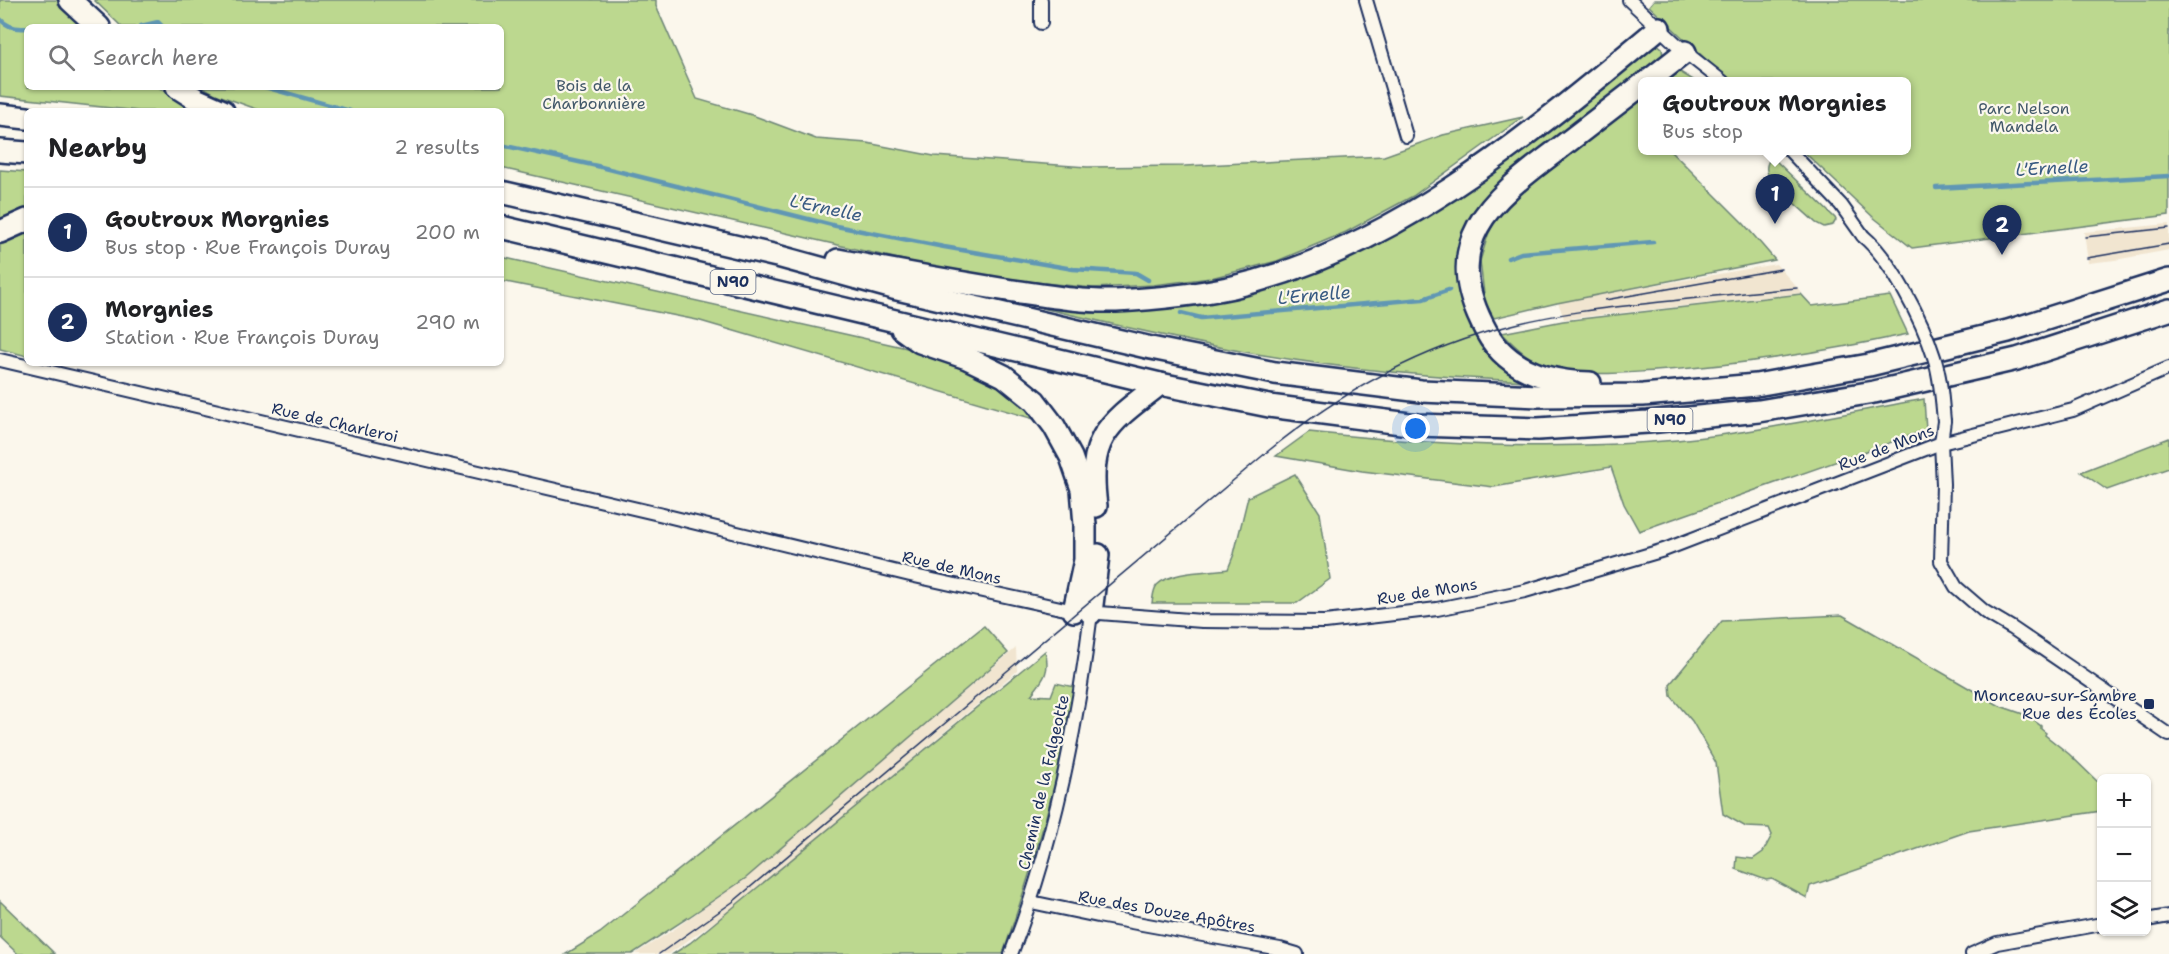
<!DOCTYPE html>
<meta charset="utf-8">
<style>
body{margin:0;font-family:"Shantell Sans",sans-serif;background:#f2f2f2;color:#202124}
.controls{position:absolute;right:18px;bottom:18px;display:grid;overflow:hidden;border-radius:9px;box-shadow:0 2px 4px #0004}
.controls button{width:54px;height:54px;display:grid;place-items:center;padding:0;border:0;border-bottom:2px solid #e0e0e0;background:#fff;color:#202124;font:30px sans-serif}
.you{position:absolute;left:1416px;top:429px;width:21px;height:21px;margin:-15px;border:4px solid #fff;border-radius:50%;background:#1a73e8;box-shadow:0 0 0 9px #1a73e833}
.badge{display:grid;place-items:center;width:39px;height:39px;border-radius:50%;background:#1b2f5e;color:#fff;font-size:20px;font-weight:700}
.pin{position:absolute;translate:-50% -50px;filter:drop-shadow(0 2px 3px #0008)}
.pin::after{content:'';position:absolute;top:32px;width:21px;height:18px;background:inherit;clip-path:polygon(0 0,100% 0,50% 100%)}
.popup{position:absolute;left:1638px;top:77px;width:273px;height:78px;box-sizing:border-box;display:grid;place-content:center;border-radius:9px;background:#fff;filter:drop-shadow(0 2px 4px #0005);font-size:20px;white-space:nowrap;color:#757577}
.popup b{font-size:22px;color:#202124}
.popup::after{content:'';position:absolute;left:50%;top:100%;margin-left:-12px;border:12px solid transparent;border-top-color:#fff}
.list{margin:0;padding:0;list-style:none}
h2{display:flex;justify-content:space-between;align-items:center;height:78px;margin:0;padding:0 24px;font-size:26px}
h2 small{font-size:20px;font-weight:400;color:#757577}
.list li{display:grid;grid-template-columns:39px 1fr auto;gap:18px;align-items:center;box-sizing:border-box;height:90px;padding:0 24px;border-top:2px solid #e0e0e0}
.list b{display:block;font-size:22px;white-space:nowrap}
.list p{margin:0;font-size:20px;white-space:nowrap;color:#757577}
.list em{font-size:20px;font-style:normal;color:#757577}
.icon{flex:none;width:33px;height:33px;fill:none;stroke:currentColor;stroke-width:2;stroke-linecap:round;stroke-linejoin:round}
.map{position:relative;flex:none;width:2169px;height:954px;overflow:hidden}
.search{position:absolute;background:#fff;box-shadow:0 2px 4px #0004;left:24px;top:24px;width:480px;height:66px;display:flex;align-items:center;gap:15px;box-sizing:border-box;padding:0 21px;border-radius:9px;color:#757577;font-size:22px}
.panel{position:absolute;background:#fff;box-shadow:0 2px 4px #0004;left:24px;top:108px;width:480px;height:258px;border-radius:9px}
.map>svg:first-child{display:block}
</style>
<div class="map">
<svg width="2169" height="954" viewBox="0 0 2169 954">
<rect width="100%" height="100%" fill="#fbf7ec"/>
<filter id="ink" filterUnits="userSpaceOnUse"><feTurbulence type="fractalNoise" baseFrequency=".0167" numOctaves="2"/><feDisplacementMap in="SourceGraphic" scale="12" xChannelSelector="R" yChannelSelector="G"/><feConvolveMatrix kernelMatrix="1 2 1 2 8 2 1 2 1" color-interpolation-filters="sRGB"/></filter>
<g filter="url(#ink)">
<g fill="#f1e5d0">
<path d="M2169,224V250L2115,260L2088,263L2084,232Z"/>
<path d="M1776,264L1802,293L1564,319L1558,302Z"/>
<path d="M1016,648L1017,671L738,905L669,954H635L673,930L727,891Z"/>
</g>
<g fill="#bcd88f" stroke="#6c8476" stroke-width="1.5">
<path d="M0,0H59L86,27H27V87H158L200,111H139L0,96Z"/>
<path d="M94,0H656V6L697,99L752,115L816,139L867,143L934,156L1087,167L1185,166L1384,156L1443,135L1523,117L1413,196L1346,232L1277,261L1211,278L1153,285L1093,288L1025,281L934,267L501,168V111H262L215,94L203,87H501V27H122Z"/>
<path d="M1654,0H2169V215L1912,248L1873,217L1803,151L1907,150V82L1729,81L1649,6Z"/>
<path d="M1657,44L1662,48L1663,58L1483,205L1467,311C1479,346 1503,359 1530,381C1441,378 1352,370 1263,355C1184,342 1106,322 1028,305L1029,302L1300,274L1652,45Z"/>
<path d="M1680,72L1695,81L1664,82Z"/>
<path d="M1643,98V150L1671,151L1744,224L1775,260L1557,303L1494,318L1485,302L1480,261L1488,235L1499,212L1517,196Z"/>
<path d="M1772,157L1835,218L1836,220L1833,225L1824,227L1816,223C1805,212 1773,187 1768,174C1765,167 1767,162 1772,157Z"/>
<path d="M0,170L27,172V209L0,221Z"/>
<path d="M27,233V356L0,349V245Z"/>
<path d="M501,257L907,348L963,365L1016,396L1041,421L697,320L501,281Z"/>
<path d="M1801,294L1812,306L1890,296L1908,334C1824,352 1741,365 1655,371C1621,373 1587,377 1554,368C1532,362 1517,349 1502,333L1563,321Z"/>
<path d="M1924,399L1926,430L1639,531L1624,504L1611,467L1494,487L1362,471L1276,456L1309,432C1432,445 1554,451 1677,440C1760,432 1842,414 1924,399Z"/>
<path d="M2169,438V468L2107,490L2081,472Z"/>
<path d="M1295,474L1320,513L1330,579L1297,603H1152C1153,598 1153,590 1157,585C1171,571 1209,572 1228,569L1234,554L1248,497Z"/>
<path d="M1842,615L2000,706L2026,715L2041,726V729L2046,733L2045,735L2069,754L2101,785V811L1969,831L1810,886L1807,898L1772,879L1766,880L1736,869L1737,857L1753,859L1763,852L1772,835L1769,828L1746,827L1723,814L1716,763L1692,721L1671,696L1670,684L1722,621Z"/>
<path d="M984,626L1008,653L746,878L689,917L632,954H566L600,933Z"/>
<path d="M1045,651C1051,672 1043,680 1031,695L1051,696L1056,683L1074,687C1060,778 1033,867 1003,954H673L690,943Z"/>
<path d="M0,901L55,954H18L0,937Z"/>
</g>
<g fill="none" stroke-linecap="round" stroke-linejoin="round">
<g stroke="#6197b4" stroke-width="4.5">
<path d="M0,19C7,27 18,29 27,28"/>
<path d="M141,26L158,22L163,27"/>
<path d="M43,27H49"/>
<path d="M265,87L350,111"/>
<path d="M501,145L597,166L836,226L944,247L1073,269L1136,273L1148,280"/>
<path d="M1936,188L2169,176"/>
<path d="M1508,258L1521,253L1653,242"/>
<path d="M1181,313L1201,318L1423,299L1449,290"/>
</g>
<defs>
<g id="street">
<path d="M1041,0V23"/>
<path d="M1366,0L1406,136"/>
<path d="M1629,0L1685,52L1723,82"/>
<path d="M1789,150L1841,205L1863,236"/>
<path d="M0,360L663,515L910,575L1074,611L1202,621L1325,622L1437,609L1525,591L1664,550L1941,443L2073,410L2169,368"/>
<path d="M1944,421L1941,443L1943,484L1941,561L1956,587L1985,612L2012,628L2169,735"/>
<path d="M1031,902L1098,916L1280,949L1297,954"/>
<path d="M2146,920L2169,916"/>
<path d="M1011,954C1054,844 1077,730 1091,613"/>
<path d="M1972,954L1997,943L2102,924"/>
</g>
<g id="highway">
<path d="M70,0L99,27"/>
<path d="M1647,82L1685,52"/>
<path d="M177,87L196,99L223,111"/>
<path d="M0,115L27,118"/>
<path d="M0,151L27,153"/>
<path d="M501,192L777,256L893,288L1151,348L1275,373L1421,391L1538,396L1643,395L1756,385L1869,365L2008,331L2169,280"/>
<path d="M501,227L1160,384L1269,406L1417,425L1538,429L1648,422L1759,411L1874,392L2017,359L2169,310"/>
<path d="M0,232L27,220"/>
<path d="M838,260C894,271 951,281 1007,290C1043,295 1079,302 1116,301C1154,299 1195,295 1233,287C1397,249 1532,133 1659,28"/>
<path d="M902,329L920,342L967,358L1004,376L1035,401L1054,426L1071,457L1082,489L1085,525V560L1074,611"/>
<path d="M1590,383C1548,382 1507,370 1486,331C1438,243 1489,201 1556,151C1585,129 1614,106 1643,84"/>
<path d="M1096,506C1087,436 1108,424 1160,384"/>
<path d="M1091,613L1098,555"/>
</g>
</defs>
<use href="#street" stroke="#1b2f5e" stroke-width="16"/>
<use href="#highway" stroke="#1b2f5e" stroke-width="26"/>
<use href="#street" stroke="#fbf7ec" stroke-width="12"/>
<use href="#highway" stroke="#fbf7ec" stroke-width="21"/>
<g stroke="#1b2f5e" stroke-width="1.5">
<path d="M2085,237L2169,228"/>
<path d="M2087,258L2169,244"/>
<path d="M1605,300L1781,269"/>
<path d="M659,954L734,901L1267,452C1339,393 1421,348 1512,325C1558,313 1605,308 1652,303C1700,298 1749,292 1797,288"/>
</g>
<defs>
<path id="street-bridge" d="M1863,236C1891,259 1923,322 1934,357C1941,378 1942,400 1944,421"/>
</defs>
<use href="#street-bridge" stroke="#1b2f5e" stroke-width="16" stroke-linecap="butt"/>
<use href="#street-bridge" stroke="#fbf7ec" stroke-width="12"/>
</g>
</g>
<rect fill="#1b2f5e" stroke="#fbf7ec" stroke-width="2" x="2143" y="698" width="12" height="12" rx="3"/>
<g text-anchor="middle" stroke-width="4.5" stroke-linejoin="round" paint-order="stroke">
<g fill="#fbf7ec" stroke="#5e6b89" stroke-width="1.5">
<rect x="710.5" y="270" width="45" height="24" rx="4.5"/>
<rect x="1647.5" y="408" width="45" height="24" rx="4.5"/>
</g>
<g font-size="15" font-weight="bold" fill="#1b2f5e">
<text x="733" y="287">N90</text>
<text x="1670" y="425">N90</text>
</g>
<g font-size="16" fill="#43596a" stroke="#fbf7ec">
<text x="594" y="91">Bois de la<tspan x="594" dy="18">Charbonnière</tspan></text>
<text x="2024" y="114">Parc Nelson<tspan x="2024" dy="18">Mandela</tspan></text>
</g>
<g font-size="16" fill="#1b2f5e" stroke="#fbf7ec">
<text transform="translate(335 422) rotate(13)" y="6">Rue de Charleroi</text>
<text transform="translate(1886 447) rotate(-21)" y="6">Rue de Mons</text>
<text transform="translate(952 567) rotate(13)" y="6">Rue de Mons</text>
<text transform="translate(1427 591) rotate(-9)" y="6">Rue de Mons</text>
<text transform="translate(1043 782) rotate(-77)" y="6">Chemin de la Falgeotte</text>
<text transform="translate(1167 911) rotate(10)" y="6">Rue des Douze Apôtres</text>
</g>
<g font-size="16" fill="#1b2f5e" stroke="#fbf7ec" text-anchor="end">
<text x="2137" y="701">Monceau-sur-Sambre<tspan x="2137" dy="18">Rue des Écoles</tspan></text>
</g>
<g font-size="18" font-style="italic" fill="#385a82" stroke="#fbf7ec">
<text transform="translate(2052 168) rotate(-3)" y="6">L'Ernelle</text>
<text transform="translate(826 208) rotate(12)" y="6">L'Ernelle</text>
<text transform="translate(1314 295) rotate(-5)" y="6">L'Ernelle</text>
</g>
</g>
</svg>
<div class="controls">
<button>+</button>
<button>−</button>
<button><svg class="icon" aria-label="layers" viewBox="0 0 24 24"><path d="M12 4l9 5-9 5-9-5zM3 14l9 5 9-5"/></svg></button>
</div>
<div class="you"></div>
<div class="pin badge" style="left:1775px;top:224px">1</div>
<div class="popup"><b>Goutroux Morgnies</b>Bus stop</div>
<div class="pin badge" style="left:2002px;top:255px">2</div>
<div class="search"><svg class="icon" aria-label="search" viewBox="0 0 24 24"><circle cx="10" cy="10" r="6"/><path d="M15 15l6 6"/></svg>Search here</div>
<section class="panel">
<h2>Nearby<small>2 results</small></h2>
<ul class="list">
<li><span class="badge">1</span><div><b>Goutroux Morgnies</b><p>Bus stop · Rue François Duray</p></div><em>200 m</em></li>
<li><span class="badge">2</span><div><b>Morgnies</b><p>Station · Rue François Duray</p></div><em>290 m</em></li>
</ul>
</section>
</div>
